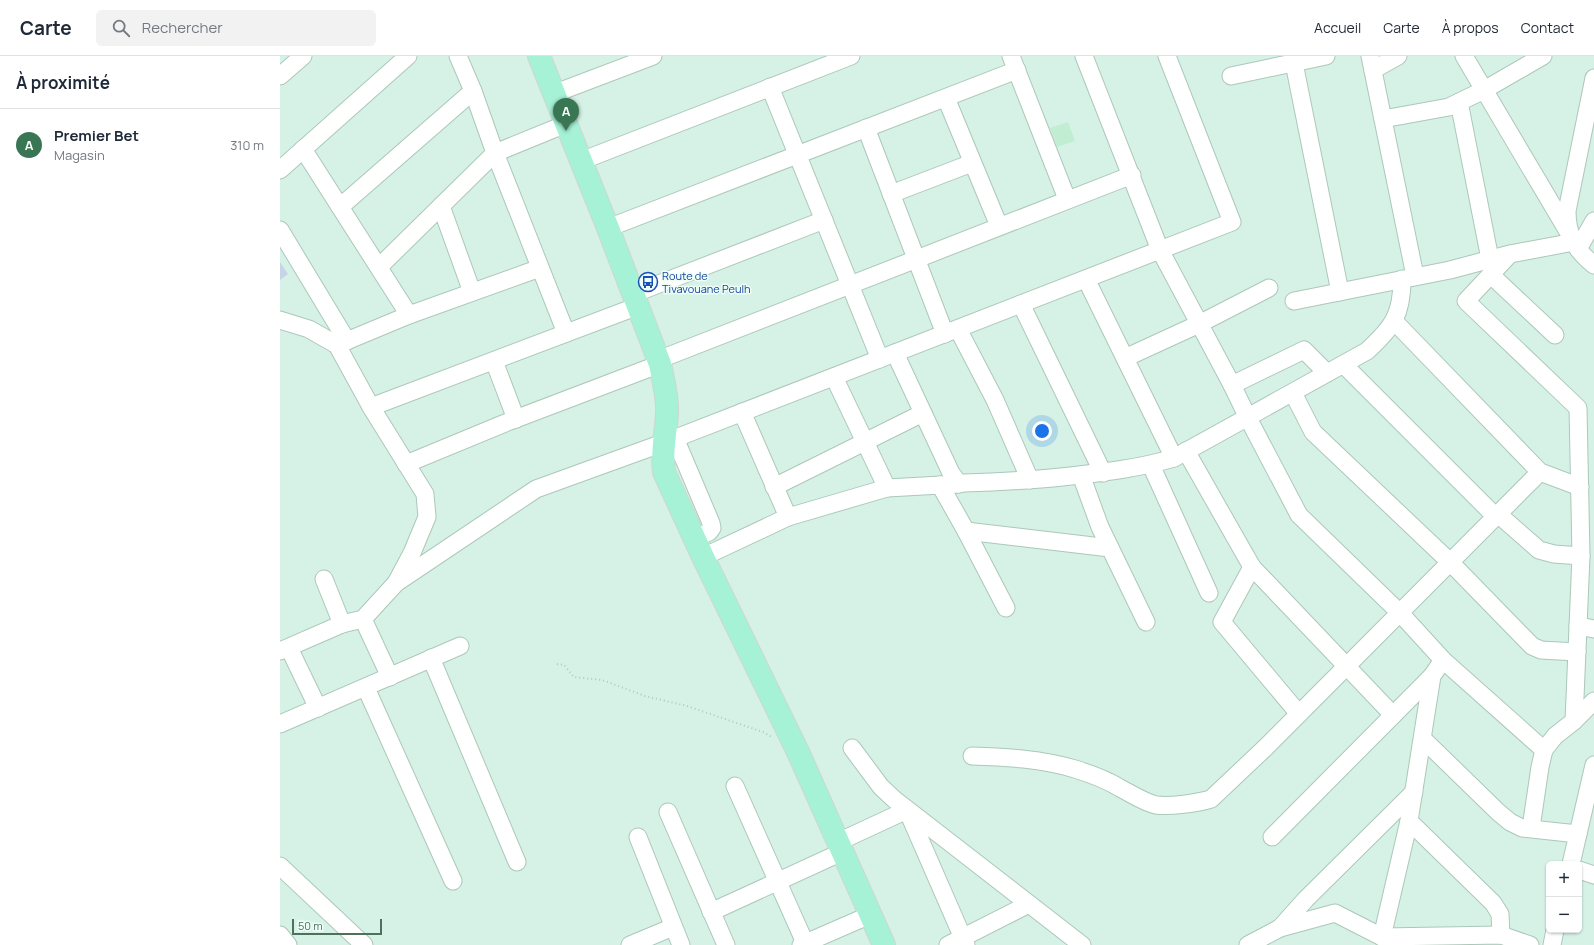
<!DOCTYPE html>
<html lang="fr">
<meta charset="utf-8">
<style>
body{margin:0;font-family:Manrope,sans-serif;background:#f2f2f3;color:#1f2937}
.controls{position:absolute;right:12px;bottom:12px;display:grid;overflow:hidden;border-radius:6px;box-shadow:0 1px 3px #0004}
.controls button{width:36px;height:36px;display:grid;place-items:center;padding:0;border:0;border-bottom:1px solid #e0e1e3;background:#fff;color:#1f2937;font:20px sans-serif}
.scale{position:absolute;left:12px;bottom:10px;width:90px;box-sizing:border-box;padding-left:4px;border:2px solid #4e715b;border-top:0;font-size:11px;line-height:14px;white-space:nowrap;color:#4e715b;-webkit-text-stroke:3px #edfdf7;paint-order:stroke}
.you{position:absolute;left:762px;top:375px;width:14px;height:14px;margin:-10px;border:3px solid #fff;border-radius:50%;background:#1a73e8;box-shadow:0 0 0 6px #1a73e833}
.badge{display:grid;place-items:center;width:26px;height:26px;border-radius:50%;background:#397754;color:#fff;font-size:13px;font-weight:700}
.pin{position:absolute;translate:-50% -33px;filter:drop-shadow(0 1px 2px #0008)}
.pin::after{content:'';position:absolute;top:21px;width:14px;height:12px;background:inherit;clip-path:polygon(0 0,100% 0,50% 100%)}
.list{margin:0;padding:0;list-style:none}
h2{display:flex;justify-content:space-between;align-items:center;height:52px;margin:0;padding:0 16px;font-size:17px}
h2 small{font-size:13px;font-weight:400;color:#747a83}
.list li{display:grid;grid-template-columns:26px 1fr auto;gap:12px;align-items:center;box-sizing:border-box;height:72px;padding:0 16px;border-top:1px solid #e0e1e3}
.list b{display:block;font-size:15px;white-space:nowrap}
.list p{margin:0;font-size:13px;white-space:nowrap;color:#747a83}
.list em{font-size:13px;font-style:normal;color:#747a83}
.icon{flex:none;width:22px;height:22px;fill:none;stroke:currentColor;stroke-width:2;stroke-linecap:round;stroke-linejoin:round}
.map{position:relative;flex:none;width:1314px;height:889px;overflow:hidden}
header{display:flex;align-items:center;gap:24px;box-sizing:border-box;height:56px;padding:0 20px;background:#fff;border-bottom:1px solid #e0e1e3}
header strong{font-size:19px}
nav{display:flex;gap:22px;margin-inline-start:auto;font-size:14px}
.search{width:280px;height:36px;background:#f2f2f3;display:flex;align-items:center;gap:10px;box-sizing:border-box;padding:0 14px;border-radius:6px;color:#747a83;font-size:15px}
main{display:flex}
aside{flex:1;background:#fff}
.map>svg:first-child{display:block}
</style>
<header>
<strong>Carte</strong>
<div class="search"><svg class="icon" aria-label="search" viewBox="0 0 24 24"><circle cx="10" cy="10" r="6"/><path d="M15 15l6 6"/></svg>Rechercher</div>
<nav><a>Accueil</a><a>Carte</a><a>À propos</a><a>Contact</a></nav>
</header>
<main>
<aside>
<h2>À proximité<small></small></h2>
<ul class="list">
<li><span class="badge">A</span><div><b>Premier Bet</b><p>Magasin</p></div><em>310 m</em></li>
</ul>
</aside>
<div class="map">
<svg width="1314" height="889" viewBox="0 0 1314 889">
<rect width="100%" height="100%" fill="#e7faf3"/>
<path fill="#d6f1e5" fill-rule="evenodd" d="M0,0H1314V889H0ZM1269,808H1299V874H1269Z"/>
<path fill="#c7d3e6" d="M0,206L8,218L0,224Z"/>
<path fill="#c1edd3" d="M788,66L795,85L777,91L770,72Z"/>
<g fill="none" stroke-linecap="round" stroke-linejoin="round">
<defs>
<g id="minor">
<path d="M178,0L193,35L215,97L286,277"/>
<path d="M731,0L787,143"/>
<path d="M804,0L880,194L952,329L968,362L1019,459L1120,557L1163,604L1264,694"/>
<path d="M1090,0L1135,220"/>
<path d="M1184,0L1290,179"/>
<path d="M1014,7L1060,236"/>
<path d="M1093,14L1118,0"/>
<path d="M0,20L23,0"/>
<path d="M951,20L1046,0"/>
<path d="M1314,22L1287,155C1287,178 1295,194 1314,209"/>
<path d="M490,31L600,303"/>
<path d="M273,38L373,0"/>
<path d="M666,42L719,170"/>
<path d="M1179,46L1210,203"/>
<path d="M1103,63L1169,51L1204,34L1263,0"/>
<path d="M586,72L665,278"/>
<path d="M23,93L129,259"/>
<path d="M301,105L571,0"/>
<path d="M0,114L128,0"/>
<path d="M611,138L692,107"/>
<path d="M161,150L192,236"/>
<path d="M60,151L193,35"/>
<path d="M328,172L737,14"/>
<path d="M0,174L67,285"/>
<path d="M1298,193L1314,165"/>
<path d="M1230,198L1186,245L1298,352L1301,500L1294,665"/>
<path d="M99,211L215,97L286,68"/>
<path d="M1211,219L1275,279"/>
<path d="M806,223L894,402"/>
<path d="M353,238L544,164"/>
<path d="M1014,245L1170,214L1230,198L1294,186"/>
<path d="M741,248L823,417"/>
<path d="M0,264L29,273L57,289L91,351L145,438L147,461L132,497L116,527L83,563L62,568L0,595"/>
<path d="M1114,265L1260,416L1300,431"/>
<path d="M678,273L715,344L750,424"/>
<path d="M57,289L129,259L260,212"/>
<path d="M615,297L671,417L679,428"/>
<path d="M845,302L919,268L989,232"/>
<path d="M378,304L852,119"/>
<path d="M214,305L236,363"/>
<path d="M1064,309L1215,460"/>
<path d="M554,321L607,432"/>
<path d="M952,329L1024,294L1047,317"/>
<path d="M1013,337L1033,376L1170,506L1252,590L1261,594L1297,596"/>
<path d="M91,351L358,250"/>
<path d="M462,356L508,461"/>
<path d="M395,382L431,467L432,472L429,476L414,483"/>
<path d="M906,395L972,511L1113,659"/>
<path d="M126,408L230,365L380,308"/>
<path d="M871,409L929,537"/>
<path d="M801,419L820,471L866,566"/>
<path d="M660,429L686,475L726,552"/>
<path d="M494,431L643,357"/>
<path d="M1218,458L1259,494L1274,498L1301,500"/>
<path d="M686,475L830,492"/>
<path d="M423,501L508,461L607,432L679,428L684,427C720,426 756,424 791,420C826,416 860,412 894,402L1087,295C1113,271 1122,259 1122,223"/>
<path d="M972,511L942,566L1019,658"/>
<path d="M44,523L62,568"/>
<path d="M116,527L256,433L383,387L952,166L887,0"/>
<path d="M83,563L110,621"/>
<path d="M1298,570L1314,573"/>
<path d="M9,592L38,652"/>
<path d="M151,602L237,806"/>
<path d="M86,632L173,825"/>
<path d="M0,668L180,590"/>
<path d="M1143,683L1218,756L1230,766L1242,772L1298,778"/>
<path d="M572,692L601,731L615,744L802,889"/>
<path d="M692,700C726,701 762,703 795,713C811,718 826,723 840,732C852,738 863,746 876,749C890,751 917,747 931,743L986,691L1260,416"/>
<path d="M455,730L526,889"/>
<path d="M388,756L446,889"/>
<path d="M628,756L686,889"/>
<path d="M1129,765L1213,847L1220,858L1221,879"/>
<path d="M1251,772L1260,711L1264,694L1275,680L1294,665L1314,645"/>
<path d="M358,781L401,889"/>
<path d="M992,781L1152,620"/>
<path d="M558,786L627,754"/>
<path d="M1291,808L1314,709"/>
<path d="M0,810L84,889"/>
<path d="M1299,814L1314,819"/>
<path d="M431,856L562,796"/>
<path d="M1000,872L1026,843L1134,736"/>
<path d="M0,879L8,889"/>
<path d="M1102,881L1129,765L1152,620L1163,604"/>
<path d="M350,889L393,871"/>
<path d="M521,889L590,859"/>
<path d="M668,889L749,848"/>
<path d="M968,889L1000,872L1055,857L1102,881L1221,879L1250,889"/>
<path d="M1272,889L1275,874"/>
</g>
<path id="major" d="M259,0L328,172L380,308C383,324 388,341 387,357C386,378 381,396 384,416L423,501L518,696L604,889"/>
</defs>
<use href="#minor" stroke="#acc8b9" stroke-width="19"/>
<use href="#major" stroke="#cdd7d1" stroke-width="24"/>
<path stroke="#a5d1b7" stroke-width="2" stroke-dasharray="1 3" stroke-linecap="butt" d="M277,608L284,609L294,621L322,624L365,640L407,650L483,676L492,681"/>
<use href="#minor" stroke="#fff" stroke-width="17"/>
<use href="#major" stroke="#a6f2d7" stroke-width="22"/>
</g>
<defs>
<symbol id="bus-ring" viewBox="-11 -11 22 22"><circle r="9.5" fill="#edfdf7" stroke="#1a4fb4" stroke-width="1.5"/><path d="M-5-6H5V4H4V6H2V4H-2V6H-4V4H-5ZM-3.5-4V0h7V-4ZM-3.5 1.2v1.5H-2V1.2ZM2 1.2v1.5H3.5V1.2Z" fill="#1a4fb4"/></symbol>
</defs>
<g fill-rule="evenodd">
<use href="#bus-ring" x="357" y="215" width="22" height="22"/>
</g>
<g text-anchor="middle" stroke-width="3" stroke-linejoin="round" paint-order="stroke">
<g font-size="11" fill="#164399" stroke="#edfdf7" text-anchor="start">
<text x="382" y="224">Route de<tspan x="382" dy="13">Tivavouane Peulh</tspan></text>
</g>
</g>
</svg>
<div class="controls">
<button>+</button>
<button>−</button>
</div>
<div class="scale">50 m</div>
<div class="you"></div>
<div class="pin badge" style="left:286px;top:75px">A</div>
</div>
</main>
